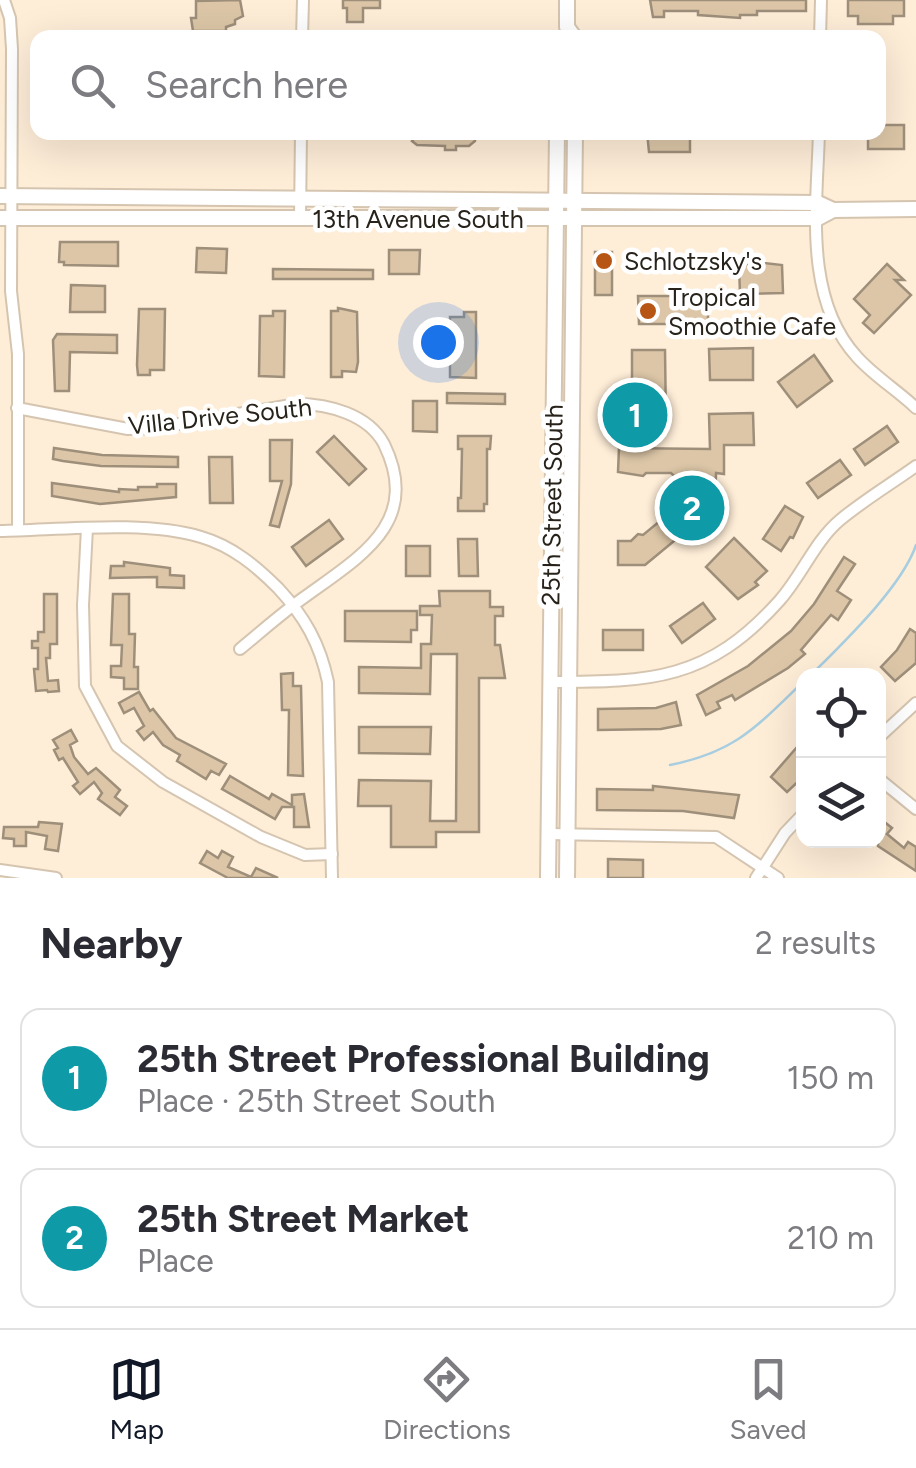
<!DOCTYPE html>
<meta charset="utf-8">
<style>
body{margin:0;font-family:Figtree,sans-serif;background:#f2f2f3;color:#2b2b33}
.controls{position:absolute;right:30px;bottom:30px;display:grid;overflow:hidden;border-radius:20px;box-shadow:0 10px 40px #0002}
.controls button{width:90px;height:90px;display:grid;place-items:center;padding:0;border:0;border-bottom:2px solid #e1e1e2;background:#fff;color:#2b2b33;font:50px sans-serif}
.you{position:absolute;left:438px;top:342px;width:35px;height:35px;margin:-25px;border:8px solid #fff;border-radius:50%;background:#1a73e8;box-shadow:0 0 0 15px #1a73e833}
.badge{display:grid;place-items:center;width:65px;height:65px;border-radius:50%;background:#111827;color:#fff;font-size:32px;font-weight:700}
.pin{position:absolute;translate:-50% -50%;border:5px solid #fff;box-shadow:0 2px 10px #0006}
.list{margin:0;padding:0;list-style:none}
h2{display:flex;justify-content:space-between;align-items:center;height:130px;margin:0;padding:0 40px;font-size:42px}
h2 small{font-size:32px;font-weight:400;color:#7c7c81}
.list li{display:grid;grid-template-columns:65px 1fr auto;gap:30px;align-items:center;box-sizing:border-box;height:140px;margin:0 20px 20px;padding:0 20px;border:2px solid #e1e1e2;border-radius:20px}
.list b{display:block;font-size:38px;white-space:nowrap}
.list p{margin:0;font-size:32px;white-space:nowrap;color:#7c7c81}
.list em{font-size:32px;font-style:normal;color:#7c7c81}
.icon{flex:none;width:55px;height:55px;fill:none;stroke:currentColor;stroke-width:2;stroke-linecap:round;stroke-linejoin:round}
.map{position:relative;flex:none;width:916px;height:878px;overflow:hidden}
.search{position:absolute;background:#fff;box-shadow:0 10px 40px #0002;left:30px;right:30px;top:30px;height:110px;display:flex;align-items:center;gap:25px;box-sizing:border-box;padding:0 35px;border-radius:20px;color:#7c7c81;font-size:38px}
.sheet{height:450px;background:#fff}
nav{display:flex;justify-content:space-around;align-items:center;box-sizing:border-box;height:140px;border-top:2px solid #e1e1e2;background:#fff;font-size:28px;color:#7c7c81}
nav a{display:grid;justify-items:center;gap:5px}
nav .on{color:#111827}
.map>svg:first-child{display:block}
</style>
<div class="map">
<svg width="916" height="878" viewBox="0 0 916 878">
<rect width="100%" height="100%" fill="#feedd7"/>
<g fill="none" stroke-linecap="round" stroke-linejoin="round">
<g stroke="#a7cde0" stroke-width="2.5">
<path d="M810,676C842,644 902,587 916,545"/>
<path d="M670,765C736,752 757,726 804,681"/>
</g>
</g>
<g fill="#dcc6a7" stroke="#9e8f7b" stroke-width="2.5">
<path d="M240,0L243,16L235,20V24L226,27V31H193L191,18H196V1Z"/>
<path d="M343,0H380V8H363V22H347V8H343Z"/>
<path d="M650,0H806V11H757V15H740V18L698,15V11H664V17H653Z"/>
<path d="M848,0H904V16H893V24H858V16H848Z"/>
<path d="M878,125H904V149H868V132H878Z"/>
<path d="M420,132H475V141L469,146H456V150H445V146L417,145L412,141Z"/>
<path d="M647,132H690V152H649Z"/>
<path d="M60,242H118V266L64,265V262H59Z"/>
<path d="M197,248L227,249L226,273L196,272Z"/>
<path d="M389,250H420L419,274H389Z"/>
<rect x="595" y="252" width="17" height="43"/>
<path d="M755,262L782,265L783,293L740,294L739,265H756Z"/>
<path d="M887,264L904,280H895L911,295L874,333L863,323L870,315L854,299Z"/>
<path d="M273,269L373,270V279H273Z"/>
<path d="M71,285L105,286V312H70Z"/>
<path d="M638,296H708V324H639Z"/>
<path d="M338,308L357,312L358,362L356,372L342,371V377H331V311H338Z"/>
<path d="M139,309H165L164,370H150V375H138L137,365Z"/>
<path d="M273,311H285L284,377L259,376L260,316H273Z"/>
<path d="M464,312H476V378L450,377V317H464Z"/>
<path d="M57,334L117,335V353L70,352L69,391H55L53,340Z"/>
<path d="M753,348V380H710L709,349Z"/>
<path d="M632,350H665L666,423L603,422V408H632Z"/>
<path d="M814,355L832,381L797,407L778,382Z"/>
<path d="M447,393L505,394V404L447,403Z"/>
<path d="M413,401H437V432L413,431Z"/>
<path d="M753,413L754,445H724V474L716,473L715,503H706L698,498L696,501L708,513L645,565H618V541H631L638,534L643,535L683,502L684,485L671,473H646L643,476L618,472L619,448L710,449L709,414Z"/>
<path d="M887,426L898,442L865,465L854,449Z"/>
<path d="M334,436L366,469L349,485L317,452Z"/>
<path d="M458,436H491L490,449H487V504H484V511H458V498H461L462,449H458Z"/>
<path d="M270,440H292L291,484L279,527L270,525L282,481H270Z"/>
<path d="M54,448L102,455L178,457V467L101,466L63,461L53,459Z"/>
<path d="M209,457H232L233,503H210Z"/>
<path d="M840,460L851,475L818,498L807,483Z"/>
<path d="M52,483L119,492V489L138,490V487H157V484H176V497L100,504L52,496Z"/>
<path d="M785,506L803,517L793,538L790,537L781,551L763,539Z"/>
<path d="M329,520L343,539L306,566L292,547Z"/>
<path d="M734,538L767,571L755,582L758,585L738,599L706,567Z"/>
<path d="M458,539H477L478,576H459Z"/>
<rect x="406" y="546" width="24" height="30"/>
<path d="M844,557L855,564L837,591L851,600L838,620L831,615L801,650L805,654L788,668L735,700L732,695L717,702L720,708L706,715L697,695L748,666L791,631L814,604Z"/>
<path d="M124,562L170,568V575L184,576V588L157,587V577L110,578L111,566H124Z"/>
<path d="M439,591H490V607H503V616H495V645H500L505,678H479V832H436V847H391V806H358L359,780L431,781L430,821H456L457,654H431L430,694L359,693V667L421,668V644H431L432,615H420V606H440Z"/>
<path d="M44,594H57V644H50V658H46L48,681L58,680L59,691L48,692L47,690L36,691L34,669H38V648H32V641H38V632H44Z"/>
<path d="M113,594H129V634H135L134,667H138V689H124V678L111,677V666H121L122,645H111Z"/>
<path d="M703,603L715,619L682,643L670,626Z"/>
<path d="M345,611H417V630H411V642L345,641Z"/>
<path d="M910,629L916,633V663L895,681L881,667L897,650Z"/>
<rect x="603" y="630" width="40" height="20"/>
<path d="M293,673V686H301L303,776L288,775L289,710H282L281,674Z"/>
<path d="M139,692L150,711L153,709L176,738L226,764L219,775L211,771L206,779L177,761L180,755L163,745L153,732L144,740L137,731L144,726L134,708L124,713L119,703Z"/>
<path d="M676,702L681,725L661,729L598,730V709L656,708Z"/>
<path d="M359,727H431L430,754L359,753Z"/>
<path d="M71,730L77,741L70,745L74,757L88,774L96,768L120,790L115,797L127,806L120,815L98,799L102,793L94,782L80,794L73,786L78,782L63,758L59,760L54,750L58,748L53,740Z"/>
<path d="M804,739V776L787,792L771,777Z"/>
<path d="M230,776L269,799L272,794L292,805V795L304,794L309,827H294V807H282L275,819L222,789Z"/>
<path d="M653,786L739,795L734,818L683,811L597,810V789L653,790Z"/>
<path d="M882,820L892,828L887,834L904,848L908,842L916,847V871L878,846V824Z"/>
<path d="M39,822L62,824L58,851L45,849L47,836L26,832V846H14V839L3,838L4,827H38Z"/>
<path d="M207,851L218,858L222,851L233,857L228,867L251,877L256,868L278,878H228L200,863Z"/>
<path d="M608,859L643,860V878H608Z"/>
</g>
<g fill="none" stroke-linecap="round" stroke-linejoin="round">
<defs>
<g id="minor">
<path d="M4,0L10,18L12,49L11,291L18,354V530"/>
<path d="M302,38L303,0"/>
<path d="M820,38L821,0"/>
<path d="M819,132C817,206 803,298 857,357C874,376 897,390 916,408"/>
<path d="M300,218L301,132"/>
<path d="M17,408L128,429L155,428L297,404C328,404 368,414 384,444C422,522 361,556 306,596C283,612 262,631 240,649"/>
<path d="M87,528L83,605L85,686L117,746L163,782L261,837L305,855L332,854"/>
<path d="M0,531C60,530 145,520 201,537C232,546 256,566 278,588C305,617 320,644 328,682L332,878"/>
<path d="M550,682C651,682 708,681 780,600C802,575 815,541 840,520C864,500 891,484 916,466"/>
<path d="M878,738L916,703"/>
<path d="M878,778L916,809"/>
<path d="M548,834L716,837L778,878"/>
<path d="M0,870L56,878"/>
<path d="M756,878L785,833L804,813"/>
</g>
<g id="secondary">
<path d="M567,0V27L575,38"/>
<path d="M0,196L818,203L833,210L916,209"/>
<path d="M0,218H818L833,210"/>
<path d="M548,878L557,132"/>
<path d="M567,878L575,132"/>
</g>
</defs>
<use href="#minor" stroke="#d5c5b0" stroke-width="14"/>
<use href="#secondary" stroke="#d5c5b0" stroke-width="18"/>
<use href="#minor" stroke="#fff" stroke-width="10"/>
<use href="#secondary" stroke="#fff" stroke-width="14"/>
</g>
<g fill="#b65514" stroke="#fff" stroke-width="4">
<circle cx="604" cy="261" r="10"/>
<circle cx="648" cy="311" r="10"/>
</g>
<g text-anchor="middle" stroke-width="9" stroke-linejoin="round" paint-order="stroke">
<g font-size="25" fill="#27221a" stroke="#fff">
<text x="418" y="228">13th Avenue South</text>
<text transform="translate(220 416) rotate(-6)" y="9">Villa Drive South</text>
<text transform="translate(552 505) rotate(-89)" y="9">25th Street South</text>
</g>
<g font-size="25" fill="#27221a" stroke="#fff" text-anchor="start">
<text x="624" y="270">Schlotzsky's</text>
<text x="668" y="306">Tropical<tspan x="668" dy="29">Smoothie Cafe</tspan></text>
</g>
</g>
</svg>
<div class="controls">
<button><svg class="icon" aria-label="locate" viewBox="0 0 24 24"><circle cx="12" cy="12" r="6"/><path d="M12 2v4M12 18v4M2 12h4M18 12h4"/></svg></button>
<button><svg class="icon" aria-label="layers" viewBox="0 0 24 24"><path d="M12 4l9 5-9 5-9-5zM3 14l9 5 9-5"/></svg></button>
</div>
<div class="you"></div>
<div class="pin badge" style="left:635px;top:415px;background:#0f9aa8">1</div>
<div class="pin badge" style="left:692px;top:508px;background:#0f9aa8">2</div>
<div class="search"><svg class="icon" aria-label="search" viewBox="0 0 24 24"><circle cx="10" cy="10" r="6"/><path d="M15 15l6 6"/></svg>Search here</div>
</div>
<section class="sheet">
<h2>Nearby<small>2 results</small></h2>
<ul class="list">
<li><span class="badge" style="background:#0f9aa8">1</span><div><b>25th Street Professional Building</b><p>Place · 25th Street South</p></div><em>150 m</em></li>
<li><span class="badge" style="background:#0f9aa8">2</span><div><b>25th Street Market</b><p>Place</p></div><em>210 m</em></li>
</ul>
</section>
<nav>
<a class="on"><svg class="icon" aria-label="map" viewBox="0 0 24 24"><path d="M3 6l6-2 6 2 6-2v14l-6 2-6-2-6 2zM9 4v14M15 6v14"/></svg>Map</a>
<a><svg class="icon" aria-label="directions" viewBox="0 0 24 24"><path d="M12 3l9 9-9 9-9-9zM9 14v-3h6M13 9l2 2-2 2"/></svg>Directions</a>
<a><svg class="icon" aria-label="saved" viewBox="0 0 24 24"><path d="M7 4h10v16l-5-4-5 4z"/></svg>Saved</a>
</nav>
